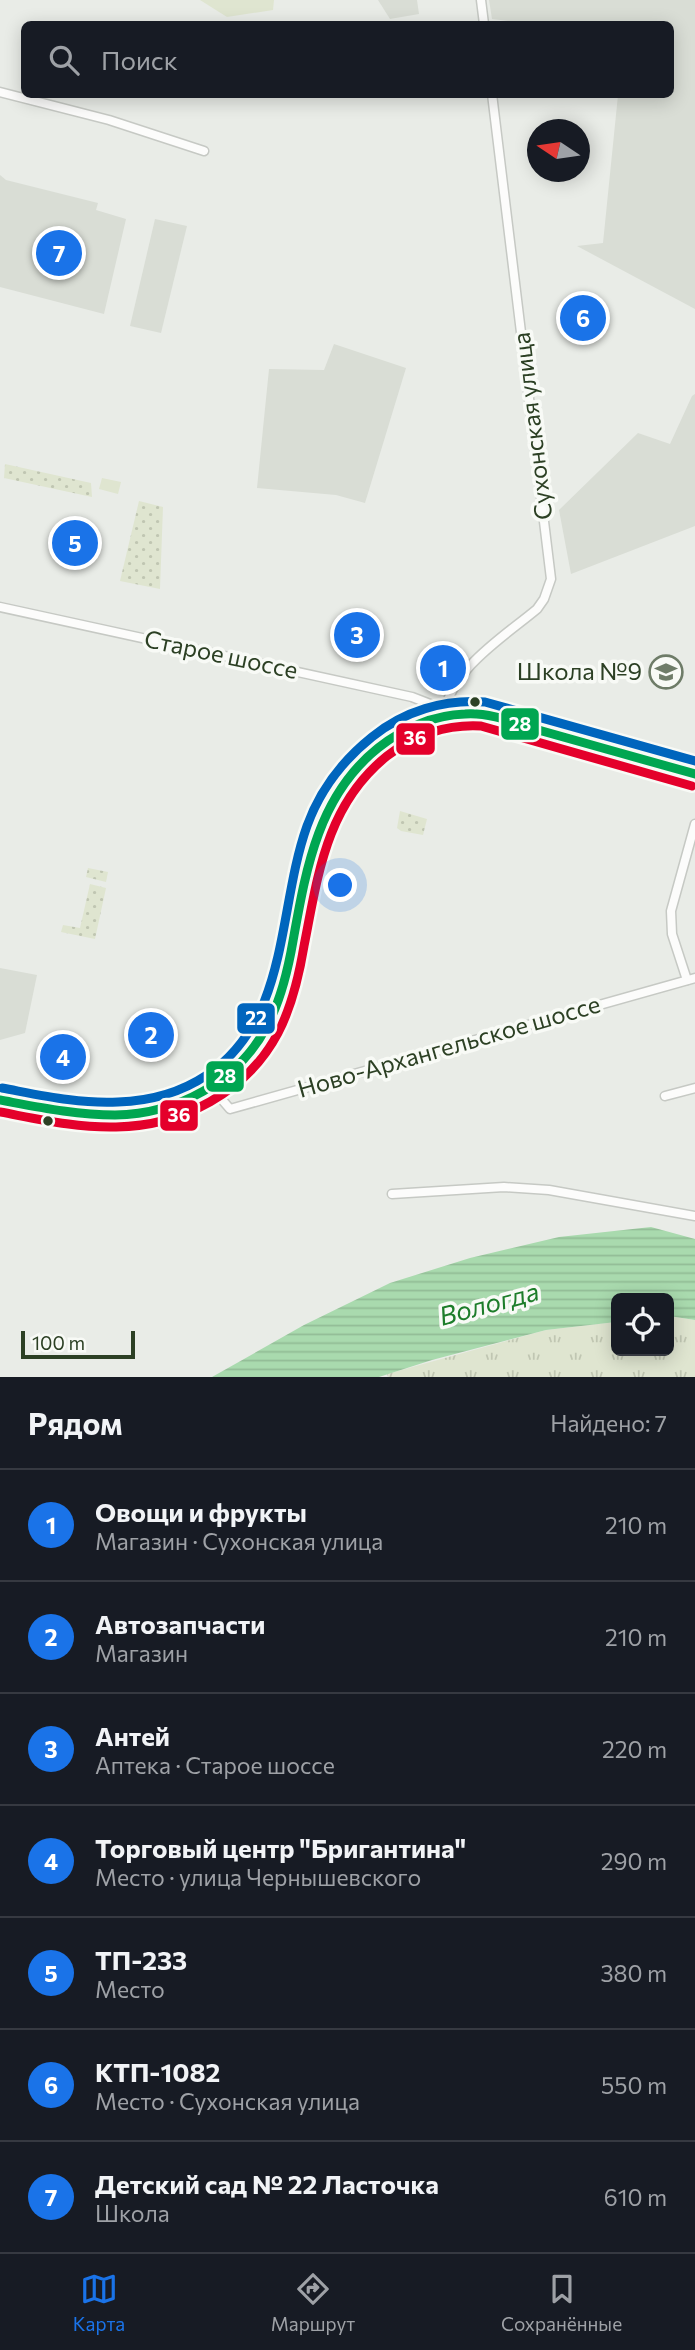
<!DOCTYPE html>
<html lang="ru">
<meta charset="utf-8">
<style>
body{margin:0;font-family:Commissioner,sans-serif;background:#242831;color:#f1f3f6}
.controls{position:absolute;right:21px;bottom:21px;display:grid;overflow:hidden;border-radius:10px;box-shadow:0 4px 18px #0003}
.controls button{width:63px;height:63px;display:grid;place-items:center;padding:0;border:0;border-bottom:2px solid #363941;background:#171b24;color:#f1f3f6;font:35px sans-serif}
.compass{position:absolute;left:527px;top:119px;width:63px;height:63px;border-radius:50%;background:#171b24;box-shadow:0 4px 18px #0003;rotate:283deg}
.scale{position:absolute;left:21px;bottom:18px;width:114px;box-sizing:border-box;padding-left:7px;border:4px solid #2c4024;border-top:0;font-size:19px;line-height:24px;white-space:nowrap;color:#2c4024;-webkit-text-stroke:5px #f8faf6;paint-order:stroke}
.you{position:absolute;left:341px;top:886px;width:24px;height:24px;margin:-18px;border:5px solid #fff;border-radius:50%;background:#1a73e8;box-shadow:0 0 0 10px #1a73e833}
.badge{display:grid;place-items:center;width:46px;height:46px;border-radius:50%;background:#1a73e8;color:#fff;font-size:23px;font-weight:700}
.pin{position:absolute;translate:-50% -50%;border:4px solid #fff;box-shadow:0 2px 7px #0006}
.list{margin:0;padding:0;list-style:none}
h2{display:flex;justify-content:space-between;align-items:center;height:91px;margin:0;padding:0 28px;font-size:30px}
h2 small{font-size:23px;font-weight:400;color:#9ea1a6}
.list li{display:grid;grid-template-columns:46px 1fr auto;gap:21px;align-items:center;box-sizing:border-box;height:112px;padding:0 28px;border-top:2px solid #363941}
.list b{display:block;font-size:26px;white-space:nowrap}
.list p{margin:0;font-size:23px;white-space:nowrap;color:#9ea1a6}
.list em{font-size:23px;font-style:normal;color:#9ea1a6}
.icon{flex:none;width:38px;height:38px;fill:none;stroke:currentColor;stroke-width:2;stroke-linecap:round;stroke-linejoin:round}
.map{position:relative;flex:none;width:695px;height:1377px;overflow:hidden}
.search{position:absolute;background:#171b24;box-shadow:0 4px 18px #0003;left:21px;right:21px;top:21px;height:77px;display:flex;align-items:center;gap:18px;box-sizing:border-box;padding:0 24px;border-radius:10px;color:#9ea1a6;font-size:26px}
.sheet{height:875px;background:#171b24}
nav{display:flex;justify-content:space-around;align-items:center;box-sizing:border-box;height:98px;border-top:2px solid #363941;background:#171b24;font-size:19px;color:#9ea1a6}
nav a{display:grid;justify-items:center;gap:4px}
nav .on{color:#1a73e8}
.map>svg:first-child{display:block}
</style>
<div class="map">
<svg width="695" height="1377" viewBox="0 0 695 1377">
<defs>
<pattern id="grass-tufts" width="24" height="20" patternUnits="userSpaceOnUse" patternTransform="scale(1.75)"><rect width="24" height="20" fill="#dfe5d0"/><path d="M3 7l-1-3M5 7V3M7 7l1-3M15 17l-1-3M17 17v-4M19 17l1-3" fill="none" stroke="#c0c6b2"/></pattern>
<pattern id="park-dots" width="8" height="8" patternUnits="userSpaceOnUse" patternTransform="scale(1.75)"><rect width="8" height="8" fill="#dfe5d0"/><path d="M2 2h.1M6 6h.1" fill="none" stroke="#c0c6b2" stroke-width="1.8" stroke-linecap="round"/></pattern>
<pattern id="water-rules" width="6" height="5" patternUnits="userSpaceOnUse" patternTransform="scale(1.75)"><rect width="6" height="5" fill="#a9daae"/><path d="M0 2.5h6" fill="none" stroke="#92bc96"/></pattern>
</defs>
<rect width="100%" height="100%" fill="#e9ece7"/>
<g fill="#d9ddd5">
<path d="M378,0H417L419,14L390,19Z"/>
<path d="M489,0H695V309L577,246L603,243L618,95L670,94V24H533L492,19Z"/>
<path d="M0,175L6,180L98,203L96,210L126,219L104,314L0,287Z"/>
<path d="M155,219L187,226L161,333L130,326Z"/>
<path d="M334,344L406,368L365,503L336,495L257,488L269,369L324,370Z"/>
<path d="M695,394V526L571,574L559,510L638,433L670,444L692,396Z"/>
<path d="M0,968L37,975L25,1033L0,1040Z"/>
</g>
<path fill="url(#grass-tufts)" d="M669,1316L695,1320V1377H388L387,1374L546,1330L616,1322V1351H669Z"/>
<g fill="url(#park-dots)">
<path d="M5,464L91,483L92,497L4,478Z"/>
<path d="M139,501L163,507L160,589L120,581Z"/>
<path d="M400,811L427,819L423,835L401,831L397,828Z"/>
<path d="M88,868L108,872L106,882L86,877Z"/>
<path d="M90,884L106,888L95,939L61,932L63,925L80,928Z"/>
</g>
<g fill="#dfe5d0">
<path d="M200,0H274L273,10L227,17Z"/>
<path d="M102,478L121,482L118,494L99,489Z"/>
</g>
<path fill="url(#water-rules)" d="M651,1227L695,1239V1320L669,1316V1298H616V1322L546,1330L432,1360L379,1377H212L304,1325L390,1283L470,1258L559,1237Z"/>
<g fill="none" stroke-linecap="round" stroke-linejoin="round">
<defs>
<g id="minor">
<path d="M481,0L484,24"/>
<path d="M0,92L109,120L204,151"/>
<path d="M0,607L412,697L430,704L443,716"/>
<path d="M443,716C453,667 501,639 537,609L544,599L551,579L492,94"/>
<path d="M687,980L672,934L671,911L695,824"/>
<path d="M212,1088L230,1109L695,978"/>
<path d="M665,1096L695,1088"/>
<path d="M392,1194L504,1187L549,1190L695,1216"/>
</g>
<path id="secondary" d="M0,1100C78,1114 157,1133 224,1078C243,1063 260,1043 270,1021C289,982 293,935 302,893C314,833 331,780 384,743C413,723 447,710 483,714L695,774"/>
</defs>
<use href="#minor" stroke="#c6c9c4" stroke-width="11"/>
<use href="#secondary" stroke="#c6cac2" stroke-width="14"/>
<use href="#minor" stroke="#fcfcfb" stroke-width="8"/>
<use href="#secondary" stroke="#fcfcfb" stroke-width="10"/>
<defs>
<path id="bus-1" d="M0,1100C38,1107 76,1115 115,1115C177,1114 238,1082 267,1026C281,1000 288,970 293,941C306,869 318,796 378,748C403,728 434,715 465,714C491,712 518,724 542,731C593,745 644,760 695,774"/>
<path id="bus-2" d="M0,1112C38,1119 77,1128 116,1127C182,1126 247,1092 278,1033C292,1006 299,976 304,946C318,875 326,805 387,756C414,735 447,724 481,726L692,786"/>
<path id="bus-3" d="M2,1088C40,1095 79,1104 118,1102C150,1101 180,1093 207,1075C290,1019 277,910 307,826C320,790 342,761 372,737C404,711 444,699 485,702L695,761"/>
</defs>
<use href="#bus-1" stroke="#f8faf6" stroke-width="14"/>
<use href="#bus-2" stroke="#f8faf6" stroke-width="14"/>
<use href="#bus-3" stroke="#f8faf6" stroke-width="14"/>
<use href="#bus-1" stroke="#00a651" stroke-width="9"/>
<use href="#bus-2" stroke="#e4002b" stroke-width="9"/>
<use href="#bus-3" stroke="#0065bd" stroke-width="9"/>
</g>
<defs>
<symbol id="school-ring" viewBox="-11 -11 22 22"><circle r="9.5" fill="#f8faf6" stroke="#6e7c68" stroke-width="1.5"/><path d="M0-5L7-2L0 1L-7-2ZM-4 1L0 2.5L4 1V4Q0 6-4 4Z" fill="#6e7c68"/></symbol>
</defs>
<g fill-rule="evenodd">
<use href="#school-ring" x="647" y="653" width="38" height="38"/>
</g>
<g fill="#2c4024" stroke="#f8faf6" stroke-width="2.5">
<circle cx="475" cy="702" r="6"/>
<circle cx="48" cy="1121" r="6"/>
</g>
<g text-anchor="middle" stroke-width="7" stroke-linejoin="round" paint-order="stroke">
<g font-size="24" fill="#2c4024" stroke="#f8faf6">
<text transform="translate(533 426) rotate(-97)" y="8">Сухонская улица</text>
<text transform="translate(221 655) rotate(12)" y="8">Старое шоссе</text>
<text transform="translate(449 1047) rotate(-16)" y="8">Ново-Архангельское шоссе</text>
</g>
<g font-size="24" fill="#2c4024" stroke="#f8faf6" text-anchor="end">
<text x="642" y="680">Школа №9</text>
</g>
<g font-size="26" font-style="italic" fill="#1d7d2a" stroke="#f8faf6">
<text transform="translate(489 1304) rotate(-15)" y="9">Вологда</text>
</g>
</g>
<g stroke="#f8faf6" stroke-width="2.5">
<rect x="500" y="707" width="40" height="34" rx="7" fill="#00a651"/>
<rect x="395" y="722" width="41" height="34" rx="7" fill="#e4002b"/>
<rect x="236" y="1002" width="40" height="33" rx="7" fill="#0065bd"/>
<rect x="205" y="1060" width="40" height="33" rx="7" fill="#00a651"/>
<rect x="159" y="1099" width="40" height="33" rx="7" fill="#e4002b"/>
</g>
<g font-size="19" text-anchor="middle" font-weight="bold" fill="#fff">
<text x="520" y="731">28</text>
<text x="415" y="745">36</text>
<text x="256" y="1025">22</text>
<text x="225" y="1083">28</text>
<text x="179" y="1122">36</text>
</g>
</svg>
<div class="controls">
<button><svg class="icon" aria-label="locate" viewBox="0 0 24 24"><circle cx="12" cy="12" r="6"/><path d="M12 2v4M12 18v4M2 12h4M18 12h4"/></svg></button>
</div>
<svg class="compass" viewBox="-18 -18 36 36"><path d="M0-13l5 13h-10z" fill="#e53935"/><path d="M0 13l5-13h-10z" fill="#9ea1a6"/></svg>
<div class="scale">100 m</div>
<div class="you"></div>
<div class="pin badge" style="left:443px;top:668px">1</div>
<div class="pin badge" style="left:151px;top:1035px">2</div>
<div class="pin badge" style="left:357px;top:635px">3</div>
<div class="pin badge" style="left:63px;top:1057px">4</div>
<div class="pin badge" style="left:75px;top:543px">5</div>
<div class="pin badge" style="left:583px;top:318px">6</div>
<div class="pin badge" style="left:59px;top:253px">7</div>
<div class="search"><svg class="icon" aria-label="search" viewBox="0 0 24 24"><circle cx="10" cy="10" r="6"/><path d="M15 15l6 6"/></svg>Поиск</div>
</div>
<section class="sheet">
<h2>Рядом<small>Найдено: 7</small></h2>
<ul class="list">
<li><span class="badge">1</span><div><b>Овощи и фрукты</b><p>Магазин · Сухонская улица</p></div><em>210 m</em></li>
<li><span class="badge">2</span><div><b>Автозапчасти</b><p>Магазин</p></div><em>210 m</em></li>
<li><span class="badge">3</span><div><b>Антей</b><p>Аптека · Старое шоссе</p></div><em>220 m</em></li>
<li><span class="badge">4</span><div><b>Торговый центр &quot;Бригантина&quot;</b><p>Место · улица Чернышевского</p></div><em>290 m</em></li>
<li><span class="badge">5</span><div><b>ТП-233</b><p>Место</p></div><em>380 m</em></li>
<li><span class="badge">6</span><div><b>КТП-1082</b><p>Место · Сухонская улица</p></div><em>550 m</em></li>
<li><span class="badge">7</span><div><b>Детский сад № 22 Ласточка</b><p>Школа</p></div><em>610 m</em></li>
</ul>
</section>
<nav>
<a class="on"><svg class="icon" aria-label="map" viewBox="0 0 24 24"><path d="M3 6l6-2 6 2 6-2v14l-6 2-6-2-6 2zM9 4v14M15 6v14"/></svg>Карта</a>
<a><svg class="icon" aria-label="directions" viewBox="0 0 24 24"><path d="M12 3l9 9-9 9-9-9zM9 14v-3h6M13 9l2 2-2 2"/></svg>Маршрут</a>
<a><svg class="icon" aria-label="saved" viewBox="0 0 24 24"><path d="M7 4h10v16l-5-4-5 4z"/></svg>Сохранённые</a>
</nav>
